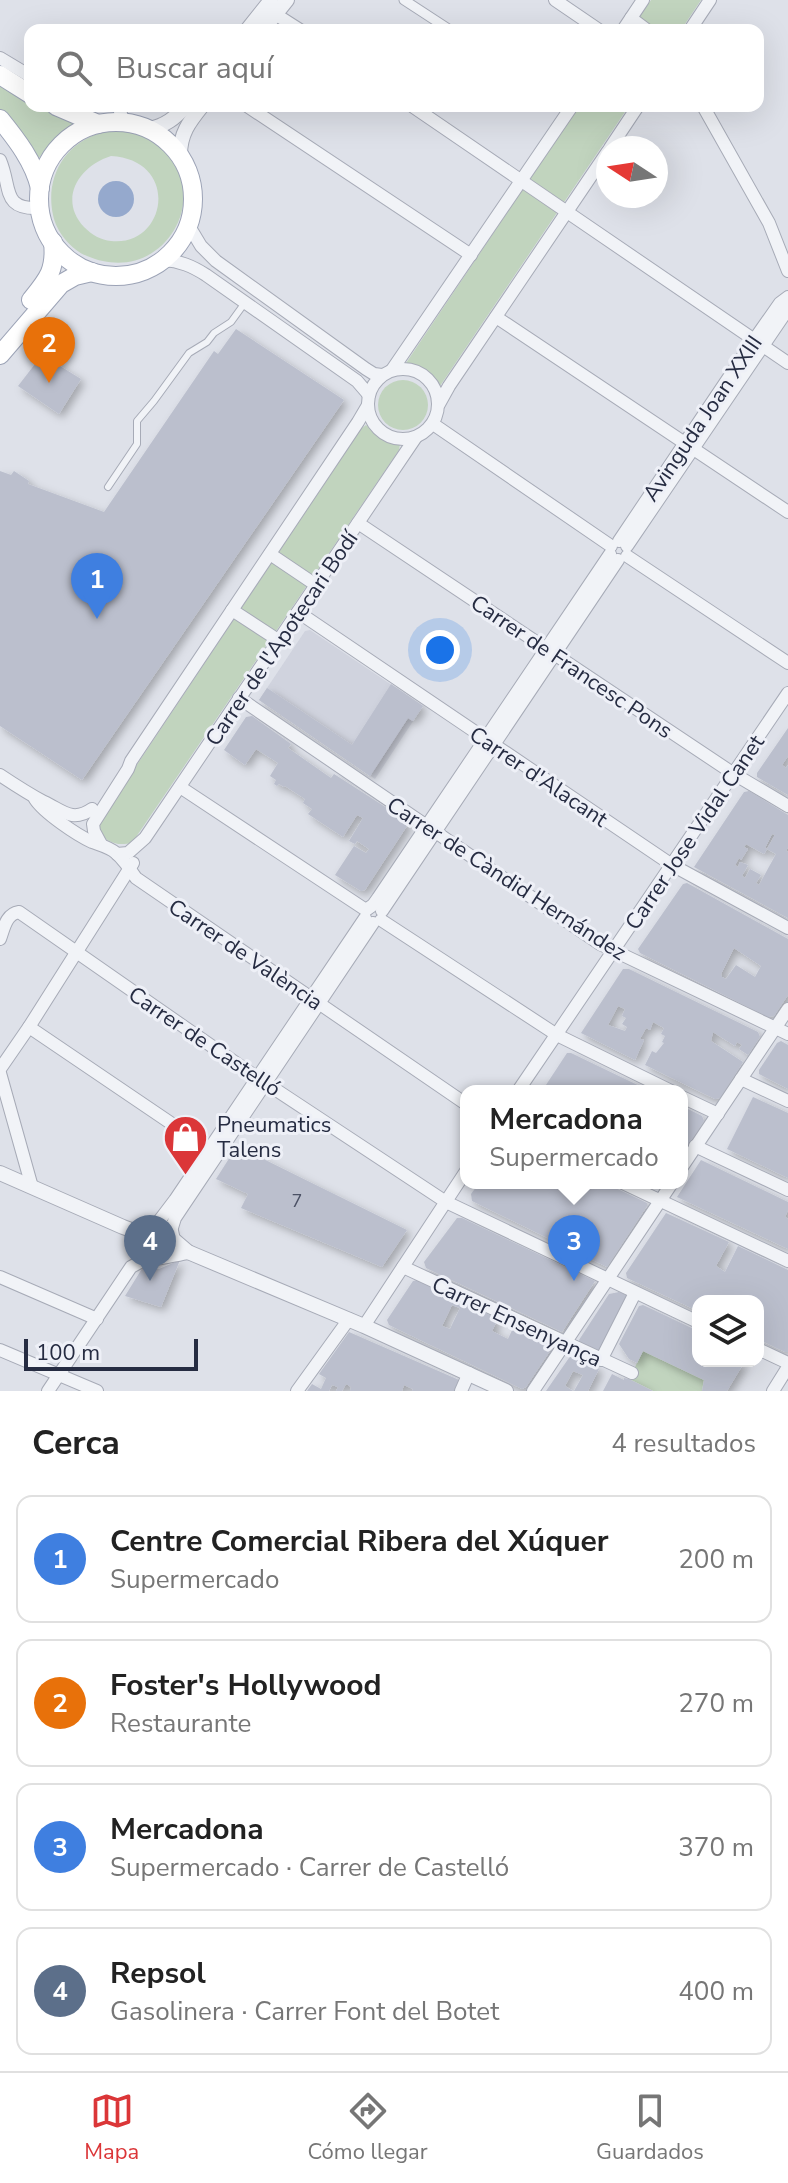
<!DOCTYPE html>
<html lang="es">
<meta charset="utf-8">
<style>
body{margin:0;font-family:"Nunito Sans",sans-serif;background:#f2f2f2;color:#222}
.controls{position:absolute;right:24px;bottom:24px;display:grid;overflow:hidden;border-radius:16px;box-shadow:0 8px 32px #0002}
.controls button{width:72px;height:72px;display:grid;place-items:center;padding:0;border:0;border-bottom:2px solid #e0e0e0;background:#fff;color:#222;font:40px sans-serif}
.compass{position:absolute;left:596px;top:136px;width:72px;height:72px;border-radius:50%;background:#fff;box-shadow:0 8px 32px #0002;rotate:282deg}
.scale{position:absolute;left:24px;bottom:20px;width:174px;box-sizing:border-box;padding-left:8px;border:4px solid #262c42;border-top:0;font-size:22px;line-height:28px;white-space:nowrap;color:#262c42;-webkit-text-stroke:6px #eef0f7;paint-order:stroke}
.you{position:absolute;left:440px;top:650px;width:28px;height:28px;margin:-20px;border:6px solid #fff;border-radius:50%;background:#1a73e8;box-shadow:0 0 0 12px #1a73e833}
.badge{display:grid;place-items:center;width:52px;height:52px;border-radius:50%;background:#db3638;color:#fff;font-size:26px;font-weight:700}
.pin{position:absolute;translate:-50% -66px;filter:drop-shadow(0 2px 4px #0008)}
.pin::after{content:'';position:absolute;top:42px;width:28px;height:24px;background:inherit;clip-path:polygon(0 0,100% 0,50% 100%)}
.popup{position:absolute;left:460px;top:1085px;width:228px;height:104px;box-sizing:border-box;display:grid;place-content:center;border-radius:16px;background:#fff;filter:drop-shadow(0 2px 6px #0005);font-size:26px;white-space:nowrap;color:#767676}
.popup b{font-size:30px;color:#222}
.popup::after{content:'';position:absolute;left:50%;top:100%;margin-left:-16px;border:16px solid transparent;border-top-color:#fff}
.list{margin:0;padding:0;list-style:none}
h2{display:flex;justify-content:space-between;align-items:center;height:104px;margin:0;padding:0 32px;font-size:34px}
h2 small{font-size:26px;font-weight:400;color:#767676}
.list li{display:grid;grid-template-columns:52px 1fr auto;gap:24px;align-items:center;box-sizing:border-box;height:128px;margin:0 16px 16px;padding:0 16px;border:2px solid #e0e0e0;border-radius:16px}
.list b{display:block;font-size:30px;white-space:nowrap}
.list p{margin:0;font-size:26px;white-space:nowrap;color:#767676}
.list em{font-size:26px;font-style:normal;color:#767676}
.icon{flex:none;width:44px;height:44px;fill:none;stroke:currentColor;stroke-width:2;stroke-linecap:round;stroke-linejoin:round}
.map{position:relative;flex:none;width:788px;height:1391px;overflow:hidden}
.search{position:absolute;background:#fff;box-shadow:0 8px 32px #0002;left:24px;right:24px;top:24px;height:88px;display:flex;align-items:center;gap:20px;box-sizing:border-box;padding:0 28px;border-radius:16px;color:#767676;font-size:30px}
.sheet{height:680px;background:#fff}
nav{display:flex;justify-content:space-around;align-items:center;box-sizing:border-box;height:112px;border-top:2px solid #e0e0e0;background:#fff;font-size:22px;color:#767676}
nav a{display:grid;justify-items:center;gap:4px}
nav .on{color:#db3638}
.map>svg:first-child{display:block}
</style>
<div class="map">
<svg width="788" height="1391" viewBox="0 0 788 1391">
<defs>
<filter id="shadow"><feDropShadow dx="4" dy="4" stdDeviation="4" flood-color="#0004"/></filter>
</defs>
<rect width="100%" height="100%" fill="#dee1e9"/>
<path fill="#d0d3de" d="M310,630L423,706L375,779L259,700L305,631Z"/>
<g fill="#c1d4be" fill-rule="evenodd">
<path d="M651,0H701L681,30H630Z"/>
<path d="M0,81L30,99V106H43L75,124L57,136L37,160L0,109Z"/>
<path d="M579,106H629L440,386L425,371L406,363Z"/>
<path d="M124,130C132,132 141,134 148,138C223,180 169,291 87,256C71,250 56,231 53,215C45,178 64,144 100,133C107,130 116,131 124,130ZM111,156C181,160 167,247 111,241C101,240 92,235 84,227C58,199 79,166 111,156Z"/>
<circle cx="403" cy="405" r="25"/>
<path d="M366,425L382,439L400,444L399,450L132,843C116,846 108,843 98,831L100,820L361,429Z"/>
<path d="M643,1351L704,1380L702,1391H653L629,1379Z"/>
</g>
<circle fill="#95a9cd" cx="116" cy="199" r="18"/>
<g fill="#bbbfcd" fill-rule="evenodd" filter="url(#shadow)">
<path d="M236,329L344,400L82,780L0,726V471L11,475L14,471L29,481L28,484L104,512L214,351L218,354Z"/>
<path d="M42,355L81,379L59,414L18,386Z"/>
<path d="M391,684L423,706L413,721L408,718L370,776L259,700L267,688L352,745Z"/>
<path d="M252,716L291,744L288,748L331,778L334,774L407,821V826L365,890L361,891L335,875L354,846L366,853L369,849L357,841L355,844L349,841L363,818L357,815L343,837L308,814L312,809L303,803L305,799L285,786L284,787L279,784L277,786L274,784L276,780L270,776L278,763L256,749L245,765L224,750L246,717Z"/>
<path d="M788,728V756L782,765L786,768L788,765V795L757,777V773Z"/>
<path d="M749,791L788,815V847L786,851L788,852V918L694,867L744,792ZM772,834L775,835L767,849L776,854L759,885L756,883L761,875L750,869L745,878L742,876L748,865L740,862L738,867L735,865L739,858L741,860L748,849L744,847L746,844L764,854L767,849L765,848Z"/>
<path d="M687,883L788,939V995L774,1016L768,1017L640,953L638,949L683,884ZM734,948L761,966L755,977L736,965L726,979L722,977L721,974Z"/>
<path d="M623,969H629L758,1032L760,1037L748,1055L739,1049L742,1045L737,1042L735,1046L713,1032L711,1041L743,1062L720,1098L715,1099L645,1065L652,1051L656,1053L664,1043L662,1042L665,1036L661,1034L664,1028L653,1022L650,1030L646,1028L640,1039L644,1040L635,1060L581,1033ZM618,1006L625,1009L622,1016L626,1018L622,1024L627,1027L625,1031L608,1025Z"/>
<path d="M781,1041L788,1045V1089L759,1074V1070L777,1043Z"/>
<path d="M567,1053H571L650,1091H542Z"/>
<path d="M753,1097L788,1113V1178L727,1149Z"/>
<path d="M682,1106L702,1116L704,1121L682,1154Z"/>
<path d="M237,1146L407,1230L382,1267L241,1208L248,1194L216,1179Z"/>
<path d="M701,1160L788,1202V1210L785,1217L788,1219V1249L677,1197Z"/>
<path d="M479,1183H605L647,1203V1206L607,1267L472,1201L471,1194Z"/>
<path d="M666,1213L729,1242L716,1266L725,1272L738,1246L788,1270V1352H785L758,1339V1301H698V1311L627,1278L626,1273Z"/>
<path d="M457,1218H462L595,1281L562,1332L426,1268L424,1262Z"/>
<path d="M180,1260L161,1307L125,1296L143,1267L159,1269Z"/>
<path d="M417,1280L498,1319L492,1331L508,1339L514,1326L554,1345L526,1387L522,1389L389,1325L387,1320L413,1281ZM452,1305L460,1308L450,1329L442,1326Z"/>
<path d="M619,1292L628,1296L598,1355L582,1347L579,1340L609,1294Z"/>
<path d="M643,1305L698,1331V1361H745L727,1391H702L704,1380L643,1351L637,1363L629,1359L619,1344L639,1306Z"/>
<path d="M349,1332L459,1380L454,1391H412L413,1389L404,1385L402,1391H350L351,1387L346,1384L342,1391H336L338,1387L332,1385L329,1391H307L312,1384L321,1389L326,1378L319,1374Z"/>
<path d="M571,1355L599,1369L588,1391H574L583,1375L573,1371L565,1386L573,1391H546Z"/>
<path d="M612,1374L624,1380V1378L629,1379L653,1391H603Z"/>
</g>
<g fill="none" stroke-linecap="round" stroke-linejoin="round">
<defs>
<path id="service" d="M108,487L137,444V421L154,401L189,353L207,342L214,333L231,322L244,304"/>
<path id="pedestrian" d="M404,0L450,30"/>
<g id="minor">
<path d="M555,0L599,30"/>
<path d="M275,14L300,30"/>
<path d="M631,18L647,30"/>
<path d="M623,30L643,0"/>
<path d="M690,30L710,0"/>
<path d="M0,58L30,76"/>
<path d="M118,106L124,122"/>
<path d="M247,106L471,255"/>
<path d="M412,106L788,363"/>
<path d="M703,106L769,223L788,271"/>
<path d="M610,148L638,106"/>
<path d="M0,160C12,188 1,210 40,208"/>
<path d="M189,226L201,246L216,261L366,369L374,374L382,375"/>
<path d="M163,260C180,261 192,266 206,275L357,381L369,395"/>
<path d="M496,317L788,512"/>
<circle cx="403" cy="404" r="35"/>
<path d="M392,370L572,106"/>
<path d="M439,404L449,386L608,151"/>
<path d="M433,424L611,546"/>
<path d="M358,523L734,774L788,806"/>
<path d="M619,541L754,340L780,303L788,297"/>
<path d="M627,546L788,309"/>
<path d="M270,554L316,585"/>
<path d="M627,556L788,663"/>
<path d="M232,610L278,640"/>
<path d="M298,612L672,865L788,928"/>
<path d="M239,698L600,944L788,1034"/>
<path d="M0,775C15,785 29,794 44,802C62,810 72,823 92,809"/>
<path d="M180,787L366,910"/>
<path d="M35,799C44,813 77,835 92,842C100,845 109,847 116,853C124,860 130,869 136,878L466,1104"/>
<path d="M101,844L94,831L93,824L128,769L131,761L358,422L368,405"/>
<path d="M117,854L128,853L145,838L416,437"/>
<path d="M366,910L373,905L378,898L610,554"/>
<path d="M382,911L618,560"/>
<path d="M381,920L557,1035L671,1091"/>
<path d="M0,939C4,928 6,914 19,912L246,1070L446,1202L698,1322"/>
<path d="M29,1027L209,1149"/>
<path d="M0,1069L29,1027L133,863"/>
<path d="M0,1073L32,1187"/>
<path d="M741,1079L788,1101"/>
<path d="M518,1091L788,693"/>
<path d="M682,1097L718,1114"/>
<path d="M695,1146L788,1190"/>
<path d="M682,1167L788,1009"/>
<path d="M623,1183L788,1261"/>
<path d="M156,1225L175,1200L365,918"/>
<path d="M171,1231L175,1218L183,1206L373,923"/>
<path d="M403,1267L632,1373"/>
<path d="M0,1277L97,1319"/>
<path d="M364,1326L466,1171"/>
<path d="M758,1349L788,1363"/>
<path d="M0,1350L97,1391"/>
<path d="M601,1360L635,1293"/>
<path d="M48,1391L131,1267L151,1256"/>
<path d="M297,1391L349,1319"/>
<path d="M461,1391L469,1373"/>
<path d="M533,1391L672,1183"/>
<path d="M773,1391L788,1367"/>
</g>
<g id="tertiary">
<path d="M247,30L271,0"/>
<path d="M263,30L287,0"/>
<path d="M149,129C165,126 175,118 186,106"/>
<path d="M180,155C180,134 189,122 202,106"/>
<path d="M0,1173L123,1227L134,1231H145"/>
<path d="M174,1240L188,1252L364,1326L506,1391"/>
<path d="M167,1255L174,1244L171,1231L160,1225C137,1227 134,1256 156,1258C160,1258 181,1253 188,1252"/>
</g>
<g id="primary">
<path d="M0,75L30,94"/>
<path d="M56,106L98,124"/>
<path d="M0,119C17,140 34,162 40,188"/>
<circle cx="116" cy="199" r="77"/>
<path d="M31,300C48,279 56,270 53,242"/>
<path d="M0,355L61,284L75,276L92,272"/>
</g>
</defs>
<use href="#service" stroke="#a7abb7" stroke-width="8"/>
<use href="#pedestrian" stroke="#a7abb7" stroke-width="11"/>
<use href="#minor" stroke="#a7abb7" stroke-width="14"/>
<use href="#tertiary" stroke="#a7abb7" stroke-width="16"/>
<use href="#primary" stroke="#9ca3b6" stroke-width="20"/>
<use href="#service" stroke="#f1f3f7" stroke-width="6"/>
<use href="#pedestrian" stroke="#f1f3f7" stroke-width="9"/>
<use href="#minor" stroke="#f1f3f7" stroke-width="12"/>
<use href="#tertiary" stroke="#f1f3f7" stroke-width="14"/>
<use href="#primary" stroke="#fff" stroke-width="18"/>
</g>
<defs>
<symbol id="shop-pin" viewBox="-11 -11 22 30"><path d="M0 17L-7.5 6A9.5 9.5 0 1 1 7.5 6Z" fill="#db3638" stroke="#eef0f7"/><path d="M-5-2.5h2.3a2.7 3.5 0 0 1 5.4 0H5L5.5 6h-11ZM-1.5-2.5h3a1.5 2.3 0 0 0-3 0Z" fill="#fff"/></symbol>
</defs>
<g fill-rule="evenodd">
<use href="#shop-pin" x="160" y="1112" width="51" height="69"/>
</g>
<g text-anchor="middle" stroke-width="6" stroke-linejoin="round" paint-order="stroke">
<g font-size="18" fill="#4b5165">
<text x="297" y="1207">7</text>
</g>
<g font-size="22" fill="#262c42" stroke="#eef0f7">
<text transform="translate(702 418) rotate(-56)" y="8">Avinguda Joan XXIII</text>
<text transform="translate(281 638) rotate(-56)" y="8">Carrer de l'Apotecari Bodí</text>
<text transform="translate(572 666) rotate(34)" y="8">Carrer de Francesc Pons</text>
<text transform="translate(539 776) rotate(34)" y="8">Carrer d'Alacant</text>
<text transform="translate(694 832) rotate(-56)" y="8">Carrer Jose Vidal Canet</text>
<text transform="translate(507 878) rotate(33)" y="8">Carrer de Càndid Hernández</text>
<text transform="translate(246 954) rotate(34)" y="8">Carrer de València</text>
<text transform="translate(205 1041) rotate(34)" y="8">Carrer de Castelló</text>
<text transform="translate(517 1321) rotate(25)" y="8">Carrer Ensenyança</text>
</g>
<g font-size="22" fill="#262c42" stroke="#eef0f7" text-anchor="start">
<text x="217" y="1132">Pneumatics<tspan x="217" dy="25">Talens</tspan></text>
</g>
</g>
</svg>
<div class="controls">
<button><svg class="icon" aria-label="layers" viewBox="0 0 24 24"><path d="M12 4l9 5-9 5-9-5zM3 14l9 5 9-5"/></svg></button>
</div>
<svg class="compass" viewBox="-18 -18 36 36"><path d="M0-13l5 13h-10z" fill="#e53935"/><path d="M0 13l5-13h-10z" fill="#767676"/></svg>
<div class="scale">100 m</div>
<div class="you"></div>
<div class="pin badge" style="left:97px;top:619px;background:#3f7fe0">1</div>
<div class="pin badge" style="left:49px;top:383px;background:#e8710a">2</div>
<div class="pin badge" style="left:574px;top:1281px;background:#3f7fe0">3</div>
<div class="popup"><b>Mercadona</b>Supermercado</div>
<div class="pin badge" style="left:150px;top:1281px;background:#5c6f8a">4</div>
<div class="search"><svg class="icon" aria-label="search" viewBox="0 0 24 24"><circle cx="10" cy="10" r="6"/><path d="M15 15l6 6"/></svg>Buscar aquí</div>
</div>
<section class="sheet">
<h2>Cerca<small>4 resultados</small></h2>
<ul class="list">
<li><span class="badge" style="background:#3f7fe0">1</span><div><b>Centre Comercial Ribera del Xúquer</b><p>Supermercado</p></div><em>200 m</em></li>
<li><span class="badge" style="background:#e8710a">2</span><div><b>Foster's Hollywood</b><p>Restaurante</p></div><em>270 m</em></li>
<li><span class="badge" style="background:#3f7fe0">3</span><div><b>Mercadona</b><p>Supermercado · Carrer de Castelló</p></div><em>370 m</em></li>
<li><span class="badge" style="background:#5c6f8a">4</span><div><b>Repsol</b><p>Gasolinera · Carrer Font del Botet</p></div><em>400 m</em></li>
</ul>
</section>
<nav>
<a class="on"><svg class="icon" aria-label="map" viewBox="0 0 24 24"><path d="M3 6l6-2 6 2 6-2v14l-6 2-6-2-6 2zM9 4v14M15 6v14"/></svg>Mapa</a>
<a><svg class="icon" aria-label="directions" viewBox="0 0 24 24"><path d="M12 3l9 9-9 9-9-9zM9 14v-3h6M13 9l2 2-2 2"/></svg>Cómo llegar</a>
<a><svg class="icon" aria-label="saved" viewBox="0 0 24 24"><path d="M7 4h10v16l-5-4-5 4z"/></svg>Guardados</a>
</nav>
